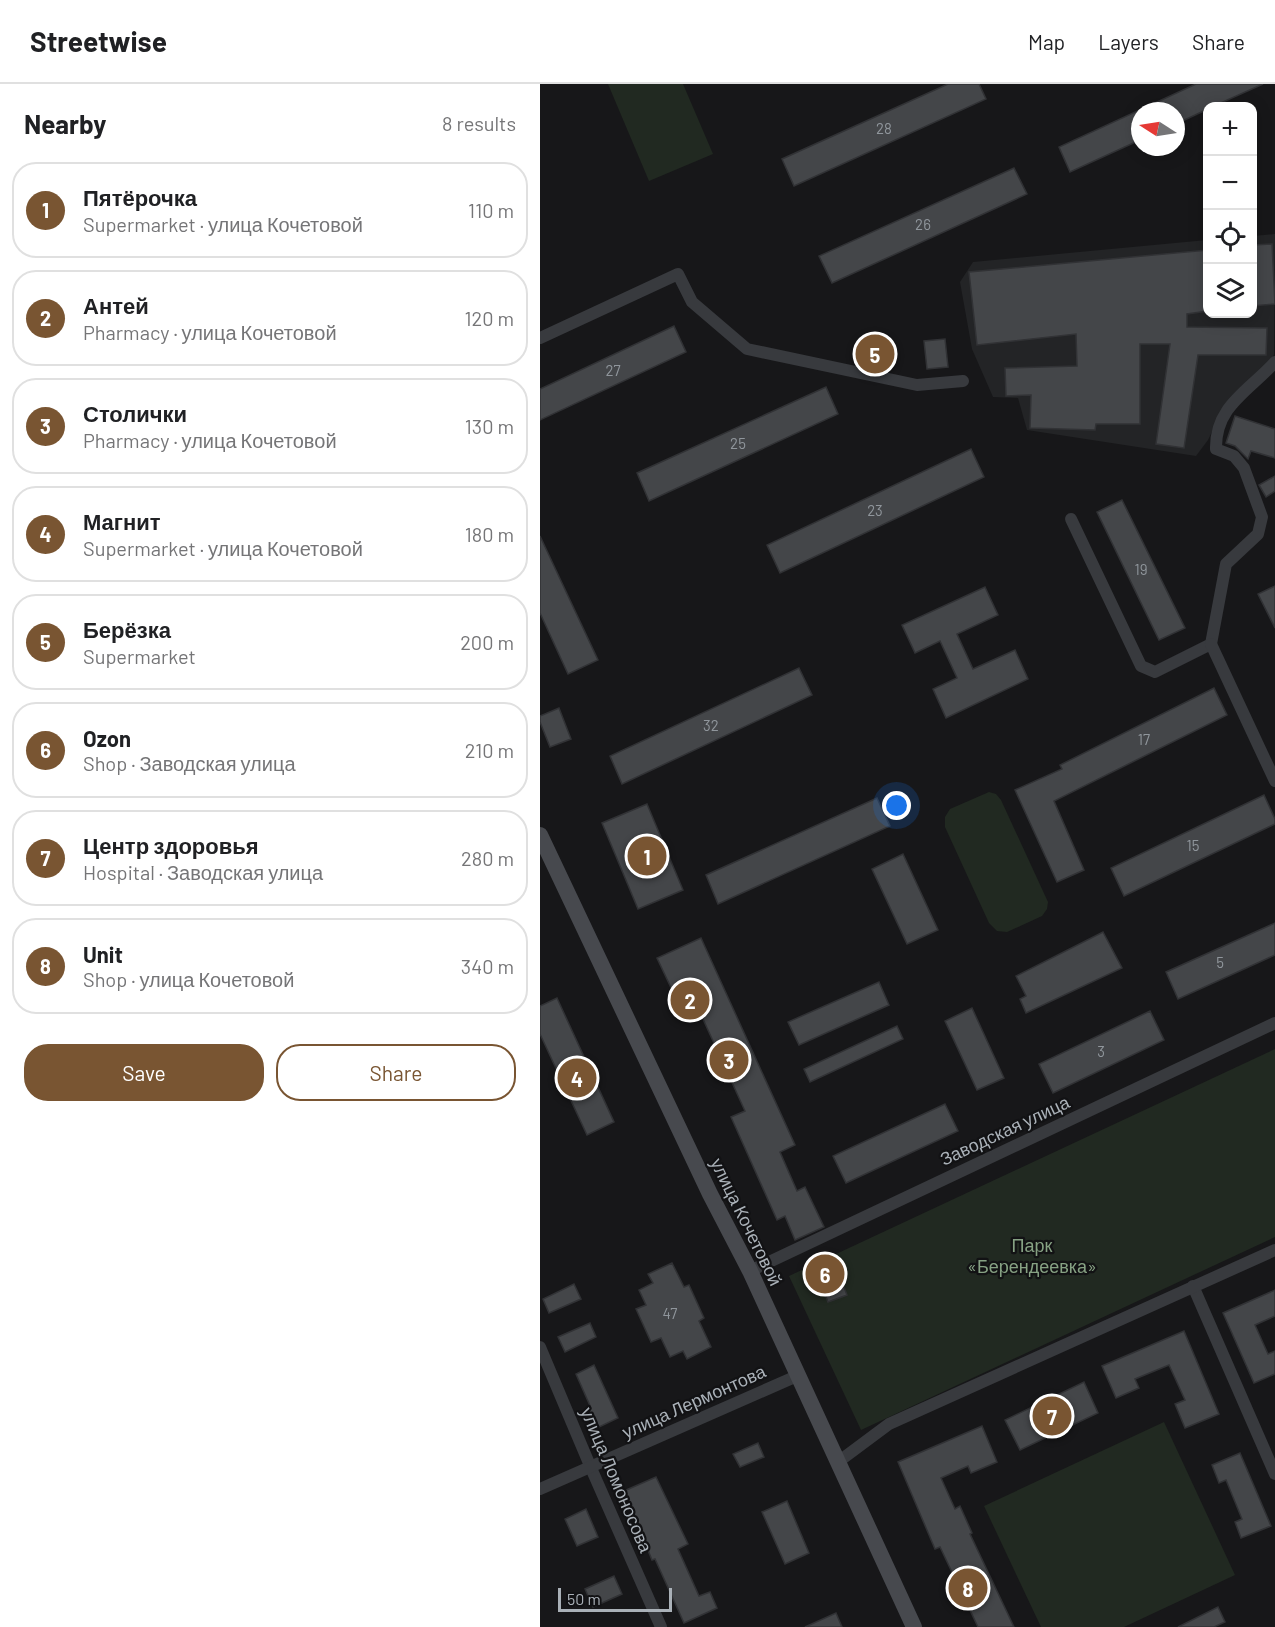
<!DOCTYPE html>
<meta charset="utf-8">
<style>
body{margin:0;font-family:Barlow,sans-serif;background:#f6f6f6;color:#202124}
.controls{position:absolute;right:18px;top:18px;display:grid;overflow:hidden;border-radius:12px;box-shadow:0 3px 15px #0003}
.controls button{width:54px;height:54px;display:grid;place-items:center;padding:0;border:0;border-bottom:2px solid #e0e0e0;background:#fff;color:#202124;font:30px sans-serif}
.compass{position:absolute;left:591px;top:18px;width:54px;height:54px;border-radius:50%;background:#fff;box-shadow:0 3px 15px #0003;rotate:282deg}
.scale{position:absolute;left:18px;bottom:15px;width:114px;box-sizing:border-box;padding-left:6px;border:3px solid #aab1b8;border-top:0;font-size:16px;line-height:21px;white-space:nowrap;color:#aab1b8;-webkit-text-stroke:4px #121214;paint-order:stroke}
.you{position:absolute;left:357px;top:722px;width:21px;height:21px;margin:-15px;border:4px solid #fff;border-radius:50%;background:#1a73e8;box-shadow:0 0 0 9px #1a73e833}
.badge{display:grid;place-items:center;width:39px;height:39px;border-radius:50%;background:#795532;color:#fff;font-size:20px;font-weight:700}
.pin{position:absolute;translate:-50% -50%;border:3px solid #fff;box-shadow:0 2px 6px #0006}
.list{margin:0;padding:0;list-style:none}
h2{display:flex;justify-content:space-between;align-items:center;height:78px;margin:0;padding:0 24px;font-size:26px}
h2 small{font-size:20px;font-weight:400;color:#757577}
.list li{display:grid;grid-template-columns:39px 1fr auto;gap:18px;align-items:center;box-sizing:border-box;height:96px;margin:0 12px 12px;padding:0 12px;border:2px solid #e0e0e0;border-radius:24px}
.list b{display:block;font-size:22px;white-space:nowrap}
.list p{margin:0;font-size:20px;white-space:nowrap;color:#757577}
.list em{font-size:20px;font-style:normal;color:#757577}
.actions{display:flex;gap:12px;padding:18px 24px}
.actions a{flex:1;padding:14px 0;border:2px solid #795532;border-radius:24px;text-align:center;font-size:21px;color:#795532}
.actions .main{background:#795532;color:#fff}
.icon{flex:none;width:33px;height:33px;fill:none;stroke:currentColor;stroke-width:2;stroke-linecap:round;stroke-linejoin:round}
.map{position:relative;flex:none;width:735px;height:1543px;overflow:hidden}
header{display:flex;align-items:center;gap:36px;box-sizing:border-box;height:84px;padding:0 30px;background:#fff;border-bottom:2px solid #e0e0e0}
header strong{font-size:28px}
nav{display:flex;gap:33px;margin-inline-start:auto;font-size:21px}
main{display:flex}
aside{flex:1;background:#fff}
.map>svg:first-child{display:block}
</style>
<header>
<strong>Streetwise</strong>
<nav><a>Map</a><a>Layers</a><a>Share</a></nav>
</header>
<main>
<aside>
<h2>Nearby<small>8 results</small></h2>
<ul class="list">
<li><span class="badge">1</span><div><b>Пятёрочка</b><p>Supermarket · улица Кочетовой</p></div><em>110 m</em></li>
<li><span class="badge">2</span><div><b>Антей</b><p>Pharmacy · улица Кочетовой</p></div><em>120 m</em></li>
<li><span class="badge">3</span><div><b>Столички</b><p>Pharmacy · улица Кочетовой</p></div><em>130 m</em></li>
<li><span class="badge">4</span><div><b>Магнит</b><p>Supermarket · улица Кочетовой</p></div><em>180 m</em></li>
<li><span class="badge">5</span><div><b>Берёзка</b><p>Supermarket</p></div><em>200 m</em></li>
<li><span class="badge">6</span><div><b>Ozon</b><p>Shop · Заводская улица</p></div><em>210 m</em></li>
<li><span class="badge">7</span><div><b>Центр здоровья</b><p>Hospital · Заводская улица</p></div><em>280 m</em></li>
<li><span class="badge">8</span><div><b>Unit</b><p>Shop · улица Кочетовой</p></div><em>340 m</em></li>
</ul>
<div class="actions"><a class="main">Save</a><a>Share</a></div>
</aside>
<div class="map">
<svg width="735" height="1543" viewBox="0 0 735 1543">
<rect width="100%" height="100%" fill="#171719"/>
<path fill="#232426" d="M735,150L734,271L683,325L668,356L656,372L487,346L478,314L453,313L432,265L420,198L433,178L667,156L668,230H712L713,152Z"/>
<g fill="#212921">
<path d="M68,0H143L173,70L109,97Z"/>
<path d="M449,708L456,710L461,716L508,818L507,825L502,832L467,848L457,847L449,839L405,743V733L410,725Z"/>
<path d="M735,965V1153L321,1346L249,1192Z"/>
<path d="M624,1338L695,1491L584,1543H501L444,1422Z"/>
</g>
<g fill="#444649" stroke="#313235" stroke-width="1.5">
<path d="M408,0H439L446,15L254,102L242,75Z"/>
<path d="M656,0H723L674,22H668V25L636,40V27H600V56L530,88L519,63Z"/>
<path d="M474,84L487,110L292,199L279,172Z"/>
<path d="M732,160L735,220L712,222V161Z"/>
<path d="M668,166V227L647,230V243L727,244L726,271H658L644,364L616,360L630,260H600V340H556L555,346L490,344L491,311L466,312L465,284L537,282L536,250L437,261L429,188Z"/>
<path d="M134,242L146,268L0,336V305Z"/>
<path d="M320,255L356,263L351,284L315,276Z"/>
<path d="M405,255L408,283L387,285L384,257Z"/>
<path d="M286,303L298,330L109,417L97,389Z"/>
<path d="M695,332L735,345V374L711,367L708,375L695,362L686,359Z"/>
<path d="M431,365L444,393L240,489L227,461Z"/>
<path d="M735,392V407L726,413L719,401Z"/>
<path d="M582,416L645,544L619,556L557,428Z"/>
<path d="M0,452L58,576L28,590L0,529Z"/>
<path d="M735,502V544L718,510Z"/>
<path d="M445,503L458,531L417,550L433,585L475,566L488,595L406,634L393,605L417,594L400,557L375,569L362,541Z"/>
<path d="M259,584L272,611L82,700L70,672Z"/>
<path d="M674,604L687,631L514,717L544,786L517,798L475,706L522,685L520,681Z"/>
<path d="M19,624L31,655L10,663L0,638V632Z"/>
<path d="M724,711L735,735V740L584,812L571,784Z"/>
<path d="M337,714L350,742L178,820L166,791Z"/>
<path d="M107,720L143,806L98,825L62,739Z"/>
<path d="M363,770L398,846L367,860L332,785Z"/>
<path d="M735,839V871L638,915L626,888Z"/>
<path d="M563,848L582,884L486,929L480,915L486,912L476,892Z"/>
<path d="M161,854L255,1061L240,1068L257,1107L265,1103L284,1143L255,1156L245,1132L237,1136L191,1033L205,1027L157,922L143,929L117,874Z"/>
<path d="M339,898L349,921L259,961L248,938Z"/>
<path d="M17,914L74,1038L47,1051L0,950V922Z"/>
<path d="M432,924L464,994L437,1006L405,937Z"/>
<path d="M610,927L624,956L513,1009L499,980Z"/>
<path d="M357,942L363,955L270,998L264,985Z"/>
<path d="M405,1020L418,1047L306,1099L293,1072Z"/>
<path d="M132,1179L144,1203L149,1201L164,1234L159,1237L171,1263L147,1275L143,1267L130,1273L121,1254L111,1258L96,1225L106,1221L99,1206L113,1199L108,1190Z"/>
<path d="M296,1182L307,1211L288,1218L277,1189Z"/>
<path d="M34,1200L41,1215L9,1229L3,1215Z"/>
<path d="M735,1206V1232L715,1241L728,1270L735,1267V1290L714,1299L683,1229Z"/>
<path d="M50,1239L56,1253L25,1268L18,1253Z"/>
<path d="M644,1247L679,1330L645,1344L635,1320L645,1316L629,1281L595,1295L599,1304L576,1314L562,1282Z"/>
<path d="M54,1281L78,1334L57,1344L48,1325L51,1324L36,1290Z"/>
<path d="M544,1298L558,1329L480,1366L465,1336Z"/>
<path d="M442,1342L457,1378L431,1389L428,1382L401,1394L415,1425L420,1422L432,1449L430,1450L474,1543H438L400,1463L395,1465L358,1378Z"/>
<path d="M218,1359L224,1373L200,1383L193,1370Z"/>
<path d="M700,1369L731,1442L701,1454L695,1438L702,1435L686,1396L679,1399L672,1381Z"/>
<path d="M116,1393L148,1460L138,1465L159,1512L170,1508L177,1524L144,1539L115,1475L112,1476L84,1407Z"/>
<path d="M247,1417L269,1469L245,1480L222,1428Z"/>
<path d="M46,1425L58,1453L37,1462L25,1435Z"/>
<path d="M74,1492L82,1510L53,1523L45,1505Z"/>
<path d="M678,1523L685,1538L674,1543H638Z"/>
<path d="M296,1529L302,1543H265Z"/>
</g>
<g fill="none" stroke-linecap="round" stroke-linejoin="round">
<g stroke="#383a3e" stroke-width="12">
<path d="M0,254L138,190L152,218L207,265L377,301L423,297"/>
<path d="M531,435L601,582L615,588L671,560"/>
<path d="M671,560L686,480L718,450L722,433L704,384L694,372L676,365C675,322 709,307 735,278"/>
<path d="M671,560L735,697"/>
<path d="M210,1187L735,939"/>
<path d="M653,1202L735,1390"/>
<path d="M0,1263L51,1384L121,1543"/>
<path d="M298,1378L349,1340L735,1166"/>
<path d="M0,1405L257,1292"/>
</g>
<path stroke="#47494e" stroke-width="16" d="M0,751L170,1110L210,1187L374,1543"/>
</g>
<g text-anchor="middle" stroke-width="4.5" stroke-linejoin="round" paint-order="stroke">
<g font-size="15" fill="#90969c">
<text x="344" y="50">28</text>
<text x="383" y="146">26</text>
<text x="73" y="292">27</text>
<text x="198" y="365">25</text>
<text x="335" y="432">23</text>
<text x="601" y="491">19</text>
<text x="171" y="647">32</text>
<text x="604" y="661">17</text>
<text x="653" y="767">15</text>
<text x="680" y="884">5</text>
<text x="561" y="973">3</text>
<text x="130" y="1235">47</text>
</g>
<g font-size="18" fill="#aab1b8" stroke="#121214">
<text transform="translate(465 1047) rotate(-25)" y="6">Заводская улица</text>
<text transform="translate(206 1138) rotate(64)" y="6">улица Кочетовой</text>
<text transform="translate(154 1318) rotate(-24)" y="6">улица Лермонтова</text>
<text transform="translate(76 1396) rotate(67)" y="6">улица Ломоносова</text>
</g>
<g font-size="18" fill="#86a183" stroke="#121214">
<text x="492" y="1168">Парк<tspan x="492" dy="21">«Берендеевка»</tspan></text>
</g>
</g>
</svg>
<div class="controls">
<button>+</button>
<button>−</button>
<button><svg class="icon" aria-label="locate" viewBox="0 0 24 24"><circle cx="12" cy="12" r="6"/><path d="M12 2v4M12 18v4M2 12h4M18 12h4"/></svg></button>
<button><svg class="icon" aria-label="layers" viewBox="0 0 24 24"><path d="M12 4l9 5-9 5-9-5zM3 14l9 5 9-5"/></svg></button>
</div>
<svg class="compass" viewBox="-18 -18 36 36"><path d="M0-13l5 13h-10z" fill="#e53935"/><path d="M0 13l5-13h-10z" fill="#757577"/></svg>
<div class="scale">50 m</div>
<div class="you"></div>
<div class="pin badge" style="left:107px;top:772px">1</div>
<div class="pin badge" style="left:150px;top:916px">2</div>
<div class="pin badge" style="left:189px;top:976px">3</div>
<div class="pin badge" style="left:37px;top:994px">4</div>
<div class="pin badge" style="left:335px;top:270px">5</div>
<div class="pin badge" style="left:285px;top:1190px">6</div>
<div class="pin badge" style="left:512px;top:1332px">7</div>
<div class="pin badge" style="left:428px;top:1504px">8</div>
</div>
</main>
